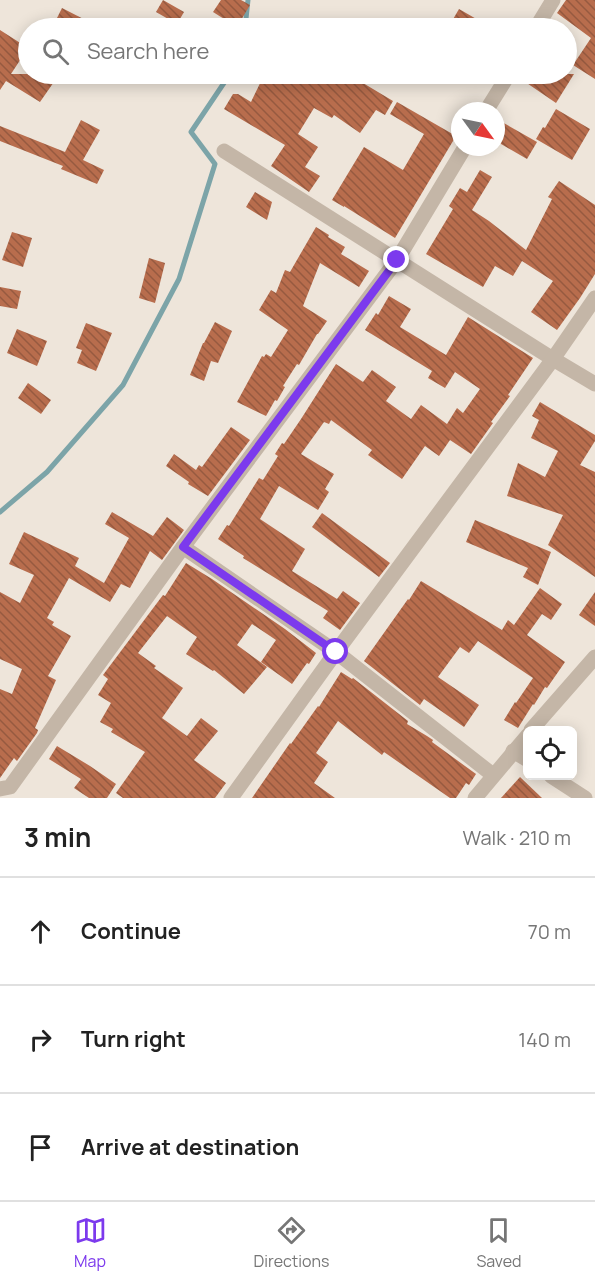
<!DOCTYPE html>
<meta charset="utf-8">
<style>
body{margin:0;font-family:Manrope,sans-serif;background:#f6f6f6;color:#222}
.controls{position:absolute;right:18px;bottom:18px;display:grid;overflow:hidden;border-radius:9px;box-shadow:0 3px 15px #0003}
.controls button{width:54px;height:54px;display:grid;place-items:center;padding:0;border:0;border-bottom:2px solid #e0e0e0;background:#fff;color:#222;font:30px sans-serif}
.compass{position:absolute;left:451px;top:102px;width:54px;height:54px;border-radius:50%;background:#fff;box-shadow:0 3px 15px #0003;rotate:123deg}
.stop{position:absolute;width:18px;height:18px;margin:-14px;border:4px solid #7c3aed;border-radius:50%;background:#fff}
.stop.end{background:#7c3aed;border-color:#fff;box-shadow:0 2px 6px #0008}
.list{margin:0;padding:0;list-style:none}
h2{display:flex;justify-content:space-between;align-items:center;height:78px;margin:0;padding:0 24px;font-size:26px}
h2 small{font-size:20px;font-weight:400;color:#767676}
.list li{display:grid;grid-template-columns:39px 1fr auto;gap:18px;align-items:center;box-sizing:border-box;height:108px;padding:0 24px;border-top:2px solid #e0e0e0}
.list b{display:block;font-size:22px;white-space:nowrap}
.list em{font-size:20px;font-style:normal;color:#767676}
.icon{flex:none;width:33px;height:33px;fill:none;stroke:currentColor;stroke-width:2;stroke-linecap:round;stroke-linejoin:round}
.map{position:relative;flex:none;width:595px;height:798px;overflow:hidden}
.search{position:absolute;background:#fff;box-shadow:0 3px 15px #0003;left:18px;right:18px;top:18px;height:66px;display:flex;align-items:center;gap:15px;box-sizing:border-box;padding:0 21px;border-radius:33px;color:#767676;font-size:22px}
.sheet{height:402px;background:#fff}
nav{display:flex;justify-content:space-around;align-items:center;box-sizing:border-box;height:84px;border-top:2px solid #e0e0e0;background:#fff;font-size:16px;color:#767676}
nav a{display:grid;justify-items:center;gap:3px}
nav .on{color:#7c3aed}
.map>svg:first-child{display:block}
</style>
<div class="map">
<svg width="595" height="798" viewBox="0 0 595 798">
<defs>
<pattern id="building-back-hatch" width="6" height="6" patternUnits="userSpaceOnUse" patternTransform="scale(1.5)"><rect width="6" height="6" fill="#b86d4d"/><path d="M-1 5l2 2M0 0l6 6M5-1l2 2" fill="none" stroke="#965a40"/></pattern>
</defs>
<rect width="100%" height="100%" fill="#eee5da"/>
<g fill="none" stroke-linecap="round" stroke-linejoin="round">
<g stroke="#7ca4a8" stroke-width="5">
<path d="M245,28L248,0"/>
<path d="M0,512L47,472L123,385L179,279L215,164L191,132L230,74"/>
</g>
</g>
<g fill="url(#building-back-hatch)">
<path d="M163,0L184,12L177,24L156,12Z"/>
<path d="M221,0H241L250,5L237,27L213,12Z"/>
<path d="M566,0H595V79L573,65L591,38L557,13Z"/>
<path d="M62,8L101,28H68L55,22Z"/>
<path d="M459,9L492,28H464L452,21Z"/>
<path d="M0,30L28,48L11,74H47L56,79L40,102L6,81L0,90Z"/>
<path d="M278,74H297L313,82L318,74H348L393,101L385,115L376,110L360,133L334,115L332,118L314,108L298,134L318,147L305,167L320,176L309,192L271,166L285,145L224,109L233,94H238L251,102L264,75L274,80Z"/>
<path d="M519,74H574L556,103L518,77Z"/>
<path d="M397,102L456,136L395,238L344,206V207L332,200L364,147L403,170L424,134L390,114Z"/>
<path d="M556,109L590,129L572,160L536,139L543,127L545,128Z"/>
<path d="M81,120L100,130L83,160L104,170L97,184L61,169L63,166L0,141V126L65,152Z"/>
<path d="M502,122L537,142L527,159L496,141V132Z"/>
<path d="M480,170L492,177L472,210L489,221L526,250L552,199L548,197L559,181L595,205V274L580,298L557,330L531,312L553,281L522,261L513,276L495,266L483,287L426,254L453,209L449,206L460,188L467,192Z"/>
<path d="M255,192L272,202L267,220L246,207Z"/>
<path d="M316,227L329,235L328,237L345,247L341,254L369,271L359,287L320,263L303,306L327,321L318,334H317L299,365L297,364L283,386L285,387L277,401L275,400L266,416L237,402L262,356L264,357L266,354L271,357L288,330L259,310L271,290L276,293L285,270L290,272Z"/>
<path d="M12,232L32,238L23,267L2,260Z"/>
<path d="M149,258L165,263L155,303L139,298Z"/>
<path d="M0,287L21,291L17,309L0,306Z"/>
<path d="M389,296L411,309L400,327L446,355L468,317L533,358L508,395L510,396L491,422L493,423L471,454L450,440L439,456L425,446L402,479L368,455L372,450L331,420L329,424L324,422L301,454L334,474L325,489L329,492L318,510L279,486L260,519L305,549L292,571L337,599L343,591L360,603L340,630L323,618L328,611L243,558L244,556L218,539L227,525L229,526L259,478L263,480L278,456L275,454L282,443L284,444L301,419L336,364L363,382L372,370L396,387L386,401L411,419L421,405L447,424L457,408L463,413L480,389L455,372L445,388L428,378L432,371L365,330L376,313L378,315Z"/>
<path d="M215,322L232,331L218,363L211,361L204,381L190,375L203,343H204Z"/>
<path d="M86,323L112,333L96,371L77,363L82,350L76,348Z"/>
<path d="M17,329L47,341L37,366L7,353Z"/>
<path d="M28,383L51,400L41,414L18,398Z"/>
<path d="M540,402L595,435V441L580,465L595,472V577L548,545L563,515L507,496L518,463L545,477L558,451L531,438L539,420L532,416Z"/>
<path d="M231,427L250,440L208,496L188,484L189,482L166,466L174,454L196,470L199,465L202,467Z"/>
<path d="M112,512L153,536L167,517L184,530L162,560L150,551L130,588L121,584L110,602L69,578L47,618L54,622L52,625L71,636L48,676L56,680L35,728L38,730L37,733L17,761L14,758L0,778V689L12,694L22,669L0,659V592L20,603L34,575L9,564L24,532L79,558L75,566L104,583L129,538L105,524Z"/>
<path d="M322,513L390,563L379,577L312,527Z"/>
<path d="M475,520L551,552L538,585L523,577L528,568L466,542Z"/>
<path d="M186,563L212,579L285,629L316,653L309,664L307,663L292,684L261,662L276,640L252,624L237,645L267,667L244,694L214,670L213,671L186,654L197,637L167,616L138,653L156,666L154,668L183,688L162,718L187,736L201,718L218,731L194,760L226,783L215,798H123L116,793L145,752L111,732L113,729L100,722L111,703L98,695L108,679L103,675L163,595L165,596Z"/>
<path d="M421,581L502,630L508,620L514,625L540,588L562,604L551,620L542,614L527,635L565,662L547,688L545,687L534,705L533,704L518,728L504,720L515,702L516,703L533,678L478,641L469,653L460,647L438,677L479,705L464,727L424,699L420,705L364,661L408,599L409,600Z"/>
<path d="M595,592V626L579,615Z"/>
<path d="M341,672L352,679L353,678L408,721L407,724L427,736L433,740L432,742L476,774L469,785L466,783L456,798H450L384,752L382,755L338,721L316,753L328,762L314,783L335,798H252L290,743L291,744L318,706L319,707Z"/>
<path d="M57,746L90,766L116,784L107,798H89L74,788L81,779L49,759Z"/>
<path d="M520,777L542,798H501Z"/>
</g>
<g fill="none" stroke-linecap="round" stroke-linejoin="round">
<g stroke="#c4b6a7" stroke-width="15">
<path d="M536,28L553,0"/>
<path d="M486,111L509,74"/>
<path d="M224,151L553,359L595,384"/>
<path d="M183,547L336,652L493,775"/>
<path d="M531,730L595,657"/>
<path d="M513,751L528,760"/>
<path d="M551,776L585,798"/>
<path d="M0,789L10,787L183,547L397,260L465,147"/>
<path d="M231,798L336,652L553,359L595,298"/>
<path d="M475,798L528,735"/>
</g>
</g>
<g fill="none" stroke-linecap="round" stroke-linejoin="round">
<path stroke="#7c3aed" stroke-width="8" d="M336,652L183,547L397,260"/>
</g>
</svg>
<div class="controls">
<button><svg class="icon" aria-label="locate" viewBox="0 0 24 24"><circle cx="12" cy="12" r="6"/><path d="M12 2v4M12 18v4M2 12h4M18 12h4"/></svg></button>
</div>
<svg class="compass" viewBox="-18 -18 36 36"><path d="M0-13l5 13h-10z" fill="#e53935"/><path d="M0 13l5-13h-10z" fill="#767676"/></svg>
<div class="stop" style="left:336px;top:652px"></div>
<div class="stop end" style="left:397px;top:260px"></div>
<div class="search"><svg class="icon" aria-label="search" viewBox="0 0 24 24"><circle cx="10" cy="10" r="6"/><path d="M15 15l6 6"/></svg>Search here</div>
</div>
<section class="sheet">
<h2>3 min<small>Walk · 210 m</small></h2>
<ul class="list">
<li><svg class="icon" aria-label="ahead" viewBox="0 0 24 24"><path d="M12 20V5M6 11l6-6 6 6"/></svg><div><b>Continue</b></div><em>70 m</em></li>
<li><svg class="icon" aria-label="right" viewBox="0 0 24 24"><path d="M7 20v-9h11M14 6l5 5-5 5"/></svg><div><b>Turn right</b></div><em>140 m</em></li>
<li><svg class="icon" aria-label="arrive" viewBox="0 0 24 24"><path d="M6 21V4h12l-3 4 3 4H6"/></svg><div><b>Arrive at destination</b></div></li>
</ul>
</section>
<nav>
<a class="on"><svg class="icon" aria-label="map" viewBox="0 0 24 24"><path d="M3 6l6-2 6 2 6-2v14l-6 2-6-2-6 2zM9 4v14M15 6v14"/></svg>Map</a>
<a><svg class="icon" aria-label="directions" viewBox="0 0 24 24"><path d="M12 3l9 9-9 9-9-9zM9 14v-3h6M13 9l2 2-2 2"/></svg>Directions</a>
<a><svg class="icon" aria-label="saved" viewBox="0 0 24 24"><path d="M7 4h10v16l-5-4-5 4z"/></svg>Saved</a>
</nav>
